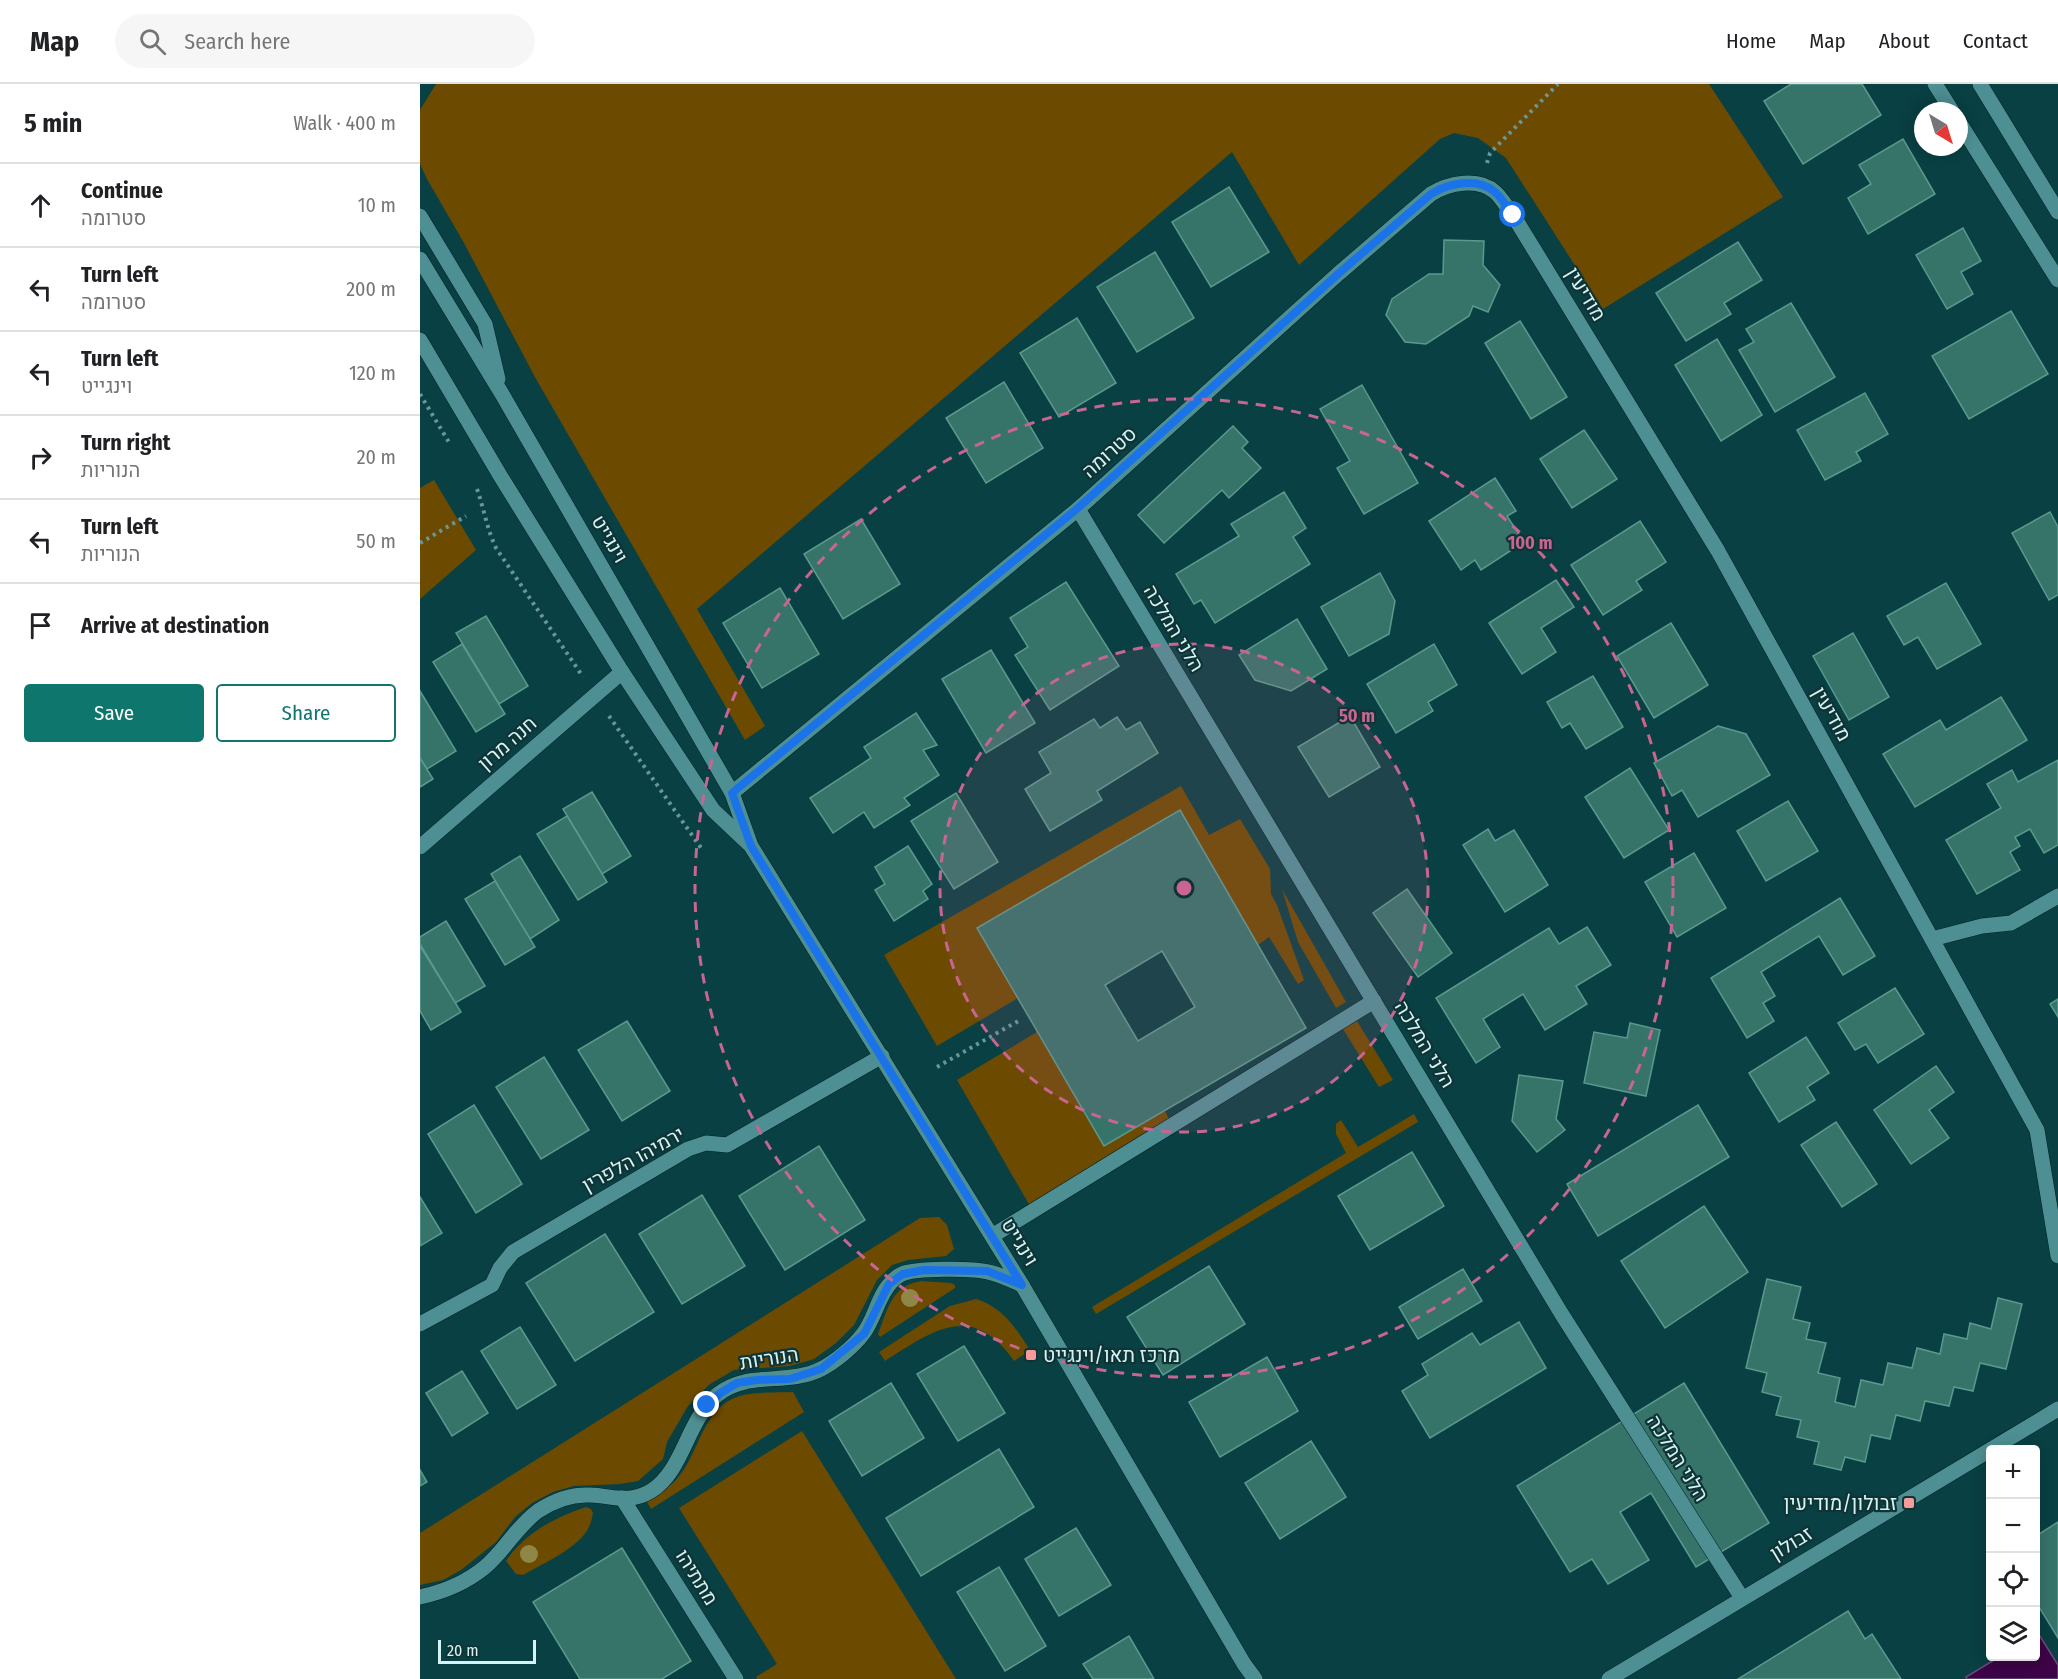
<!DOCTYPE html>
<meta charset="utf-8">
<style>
body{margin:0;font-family:"Fira Sans Condensed",Heebo,sans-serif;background:#f6f6f6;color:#202124}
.controls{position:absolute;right:18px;bottom:18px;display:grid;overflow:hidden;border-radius:6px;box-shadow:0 3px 15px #0003}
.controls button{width:54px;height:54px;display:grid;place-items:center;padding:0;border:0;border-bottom:2px solid #e0e0e0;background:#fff;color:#202124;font:30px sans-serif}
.compass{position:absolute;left:1494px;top:18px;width:54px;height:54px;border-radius:50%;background:#fff;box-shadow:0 3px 15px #0003;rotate:142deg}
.scale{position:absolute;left:18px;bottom:15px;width:98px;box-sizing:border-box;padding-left:6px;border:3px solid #d3f3f5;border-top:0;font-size:16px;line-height:21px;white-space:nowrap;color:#d3f3f5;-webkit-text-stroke:4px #103335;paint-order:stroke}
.stop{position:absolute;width:18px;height:18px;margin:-14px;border:4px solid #1a73e8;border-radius:50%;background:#fff}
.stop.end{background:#1a73e8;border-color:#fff;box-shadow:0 2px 6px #0008}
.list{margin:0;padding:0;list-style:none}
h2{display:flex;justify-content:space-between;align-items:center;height:78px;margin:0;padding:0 24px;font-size:26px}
h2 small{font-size:20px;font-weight:400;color:#757577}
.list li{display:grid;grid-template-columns:39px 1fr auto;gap:18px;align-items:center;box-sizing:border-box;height:84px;padding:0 24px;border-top:2px solid #e0e0e0}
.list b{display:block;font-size:22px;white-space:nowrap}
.list p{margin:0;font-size:20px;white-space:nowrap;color:#757577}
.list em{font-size:20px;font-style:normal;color:#757577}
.actions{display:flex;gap:12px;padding:18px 24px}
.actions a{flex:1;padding:14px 0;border:2px solid #0f766e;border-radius:6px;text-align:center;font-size:21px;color:#0f766e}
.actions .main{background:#0f766e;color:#fff}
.icon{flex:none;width:33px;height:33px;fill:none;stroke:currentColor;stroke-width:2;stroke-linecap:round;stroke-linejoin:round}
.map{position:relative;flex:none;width:1638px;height:1595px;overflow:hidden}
header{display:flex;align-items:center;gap:36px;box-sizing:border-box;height:84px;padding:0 30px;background:#fff;border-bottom:2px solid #e0e0e0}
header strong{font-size:28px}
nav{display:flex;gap:33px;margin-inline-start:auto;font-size:21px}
.search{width:420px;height:54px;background:#f6f6f6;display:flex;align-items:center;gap:15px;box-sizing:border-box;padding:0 21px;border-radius:33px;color:#757577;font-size:22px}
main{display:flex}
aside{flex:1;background:#fff}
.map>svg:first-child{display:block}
</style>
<header>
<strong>Map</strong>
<div class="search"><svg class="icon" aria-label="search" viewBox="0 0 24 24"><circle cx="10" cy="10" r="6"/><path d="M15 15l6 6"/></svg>Search here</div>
<nav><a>Home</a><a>Map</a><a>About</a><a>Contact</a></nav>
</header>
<main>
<aside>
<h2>5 min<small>Walk · 400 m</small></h2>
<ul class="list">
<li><svg class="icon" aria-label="ahead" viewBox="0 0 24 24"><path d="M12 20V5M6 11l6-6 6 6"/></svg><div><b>Continue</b><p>סטרומה</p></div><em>10 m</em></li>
<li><svg class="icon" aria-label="left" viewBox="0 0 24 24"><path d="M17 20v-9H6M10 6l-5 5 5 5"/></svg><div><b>Turn left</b><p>סטרומה</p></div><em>200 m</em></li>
<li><svg class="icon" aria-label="left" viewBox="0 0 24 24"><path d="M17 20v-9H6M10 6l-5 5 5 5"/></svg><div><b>Turn left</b><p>וינגייט</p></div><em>120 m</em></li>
<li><svg class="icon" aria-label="right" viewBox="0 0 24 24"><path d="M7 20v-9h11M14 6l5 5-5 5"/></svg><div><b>Turn right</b><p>הנוריות</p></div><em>20 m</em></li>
<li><svg class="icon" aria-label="left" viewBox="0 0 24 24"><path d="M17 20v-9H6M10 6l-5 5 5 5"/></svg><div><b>Turn left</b><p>הנוריות</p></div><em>50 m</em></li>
<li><svg class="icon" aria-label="arrive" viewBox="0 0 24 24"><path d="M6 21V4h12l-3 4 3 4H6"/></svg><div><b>Arrive at destination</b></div></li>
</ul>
<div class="actions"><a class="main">Save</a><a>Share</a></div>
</aside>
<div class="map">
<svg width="1638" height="1595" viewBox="0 0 1638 1595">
<rect width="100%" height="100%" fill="#094043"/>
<g fill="#6c4b00">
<path d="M16,0H1289L1363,113L1183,225L1086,74L1058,54L1034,49L1020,55L879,181L812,68L277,525L345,642L325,656L116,295L44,159L7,95L0,80V26Z"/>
<path d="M14,396L56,466L0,515V404Z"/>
<path d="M761,702L789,751L820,735L850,785L851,810L857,821L884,896L878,900L849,853L838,861L759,726L557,844L598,914L517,962L464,871Z"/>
<path d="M862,805L926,918L916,924L878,858Z"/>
<path d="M937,937L973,996L959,1003L923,945Z"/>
<path d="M617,948L684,1062L745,1027L751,1039L610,1122L537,996Z"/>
<path d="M994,1030L998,1038L676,1230L672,1223L926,1069L916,1050V1040L921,1036L938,1063Z"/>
<path d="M519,1133L527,1141L534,1165L526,1172L488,1176L472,1181L457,1196L434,1241L416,1259L394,1275L370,1282L314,1286L290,1300L268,1322L247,1358L243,1375L218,1397L200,1400L154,1402L133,1408L112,1419L95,1433L76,1458L41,1486L23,1496L0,1501V1449L500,1134Z"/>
<path d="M501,1197L531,1199L535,1201V1204L460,1253L458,1250C468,1225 471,1202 501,1197Z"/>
<path d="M556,1215C580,1222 595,1242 608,1263L606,1269L594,1277C552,1217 514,1246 465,1277L459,1268L530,1222Z"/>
<path d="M373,1308L384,1328L231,1425L227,1418C238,1410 252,1402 260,1391C279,1367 284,1324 317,1313C331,1307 357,1309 373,1308Z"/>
<path d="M382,1347L536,1595H337L336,1593L357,1580L259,1424Z"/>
<path d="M166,1423L171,1425L173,1429C172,1433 171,1439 169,1443C159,1464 122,1480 103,1491L96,1490L86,1477C106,1448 134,1434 166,1423Z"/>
</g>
<path fill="#3d0447" stroke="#6a4c7b" stroke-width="1.5" d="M1618,1549L1638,1581V1595H1547L1546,1593L1579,1573L1616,1572V1550Z"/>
<g fill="#367469" stroke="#5b998d" stroke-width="1.5" fill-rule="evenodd">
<path d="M1371,0H1442L1461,31L1383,80L1344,17Z"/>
<path d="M1483,55L1515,110L1448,150L1428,114L1451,100L1439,81Z"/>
<path d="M809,103L849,168L791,203L752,138Z"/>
<path d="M1543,144L1561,177L1541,188L1553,210L1527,225L1496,171Z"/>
<path d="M1024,156L1064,157L1063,181L1080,201L1068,228L1053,222L1049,232L1006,260L985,258L966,231L972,215L1009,190H1023Z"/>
<path d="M1318,158L1342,196L1304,219L1311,230L1266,257L1236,209Z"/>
<path d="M735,168L774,234L717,268L677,203Z"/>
<path d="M1371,219L1415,293L1355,328L1319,266L1334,258L1326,245Z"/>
<path d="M1591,227L1628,290L1549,335L1512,272Z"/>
<path d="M657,234L696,299L639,333L600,269Z"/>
<path d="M1100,237L1147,313L1111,335L1065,259Z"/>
<path d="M1297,255L1342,331L1301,357L1255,281Z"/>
<path d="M584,298L623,364L566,399L526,334Z"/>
<path d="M942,301L998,399L944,430L917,384L930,377L900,325Z"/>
<path d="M1445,309L1468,350L1436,368L1441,377L1405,396L1377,346Z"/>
<path d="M813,342L828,358L822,364L841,384L809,414L802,406L744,459L718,431Z"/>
<path d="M1164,346L1197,395L1152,424L1120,375Z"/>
<path d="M1075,394L1096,427L1087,432L1104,458L1061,486L1055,476L1041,486L1009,437Z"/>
<path d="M864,408L886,444L873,453L890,480L795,539L781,516L774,520L756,490L819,452L811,440Z"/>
<path d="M1630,428L1638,443V511L1629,516L1592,449Z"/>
<path d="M441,435L480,500L423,535L384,470Z"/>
<path d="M1220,437L1246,478L1216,497L1222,506L1183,531L1151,481Z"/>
<path d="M960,489L975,517L969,550L929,572L901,523Z"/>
<path d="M1136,496L1154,523L1121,544L1136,568L1102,590L1069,539Z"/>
<path d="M646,498L699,582L630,626L595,571L608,563L590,534Z"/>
<path d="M1526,499L1561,560L1517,585L1498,553L1484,561L1467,532Z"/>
<path d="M360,504L399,570L342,604L303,539Z"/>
<path d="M66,532L108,602L79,620L36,549Z"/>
<path d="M877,535L907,585L871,607L835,596L819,571Z"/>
<path d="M1251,539L1288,601L1234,634L1197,572Z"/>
<path d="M1433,549L1469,613L1429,636L1393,572Z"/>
<path d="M42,560L85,630L56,648L13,578Z"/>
<path d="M1014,560L1037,601L1008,618L1013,627L976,649L947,600Z"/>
<path d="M571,566L615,639L566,669L522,595Z"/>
<path d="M1173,592L1203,643L1166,665L1150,639L1142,644L1127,618Z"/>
<path d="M0,607L36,667L7,685L0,674Z"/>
<path d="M1581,613L1607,656L1495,723L1463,670L1520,636L1526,646Z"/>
<path d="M496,629L517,661L503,666L519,691L484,714L490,721L454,744L444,728L413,749L390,714L451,674L444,663Z"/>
<path d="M930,632L960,683L909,713L878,663Z"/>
<path d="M697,633L706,646L720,638L738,669L677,707L682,716L630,747L605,705L631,689L619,668L674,635L680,644Z"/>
<path d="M1298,642L1326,650L1350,691L1278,733L1262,706L1252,712L1234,679Z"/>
<path d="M0,674L13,695L0,703Z"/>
<path d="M1638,676V761L1624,769L1610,745L1595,753L1600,762L1590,768L1600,786L1557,810L1526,756L1581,724L1567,700L1592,686L1598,698Z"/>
<path d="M1210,684L1249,746L1204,774L1165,713Z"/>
<path d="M172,708L211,772L182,790L143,725Z"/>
<path d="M536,709L578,778L534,805L491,737Z"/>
<path d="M1368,717L1398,767L1346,797L1317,747Z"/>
<path d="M760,726L886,944L684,1062L557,844ZM742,867L775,923L718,957L685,901Z"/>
<path d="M147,732L187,798L158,816L117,750Z"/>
<path d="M1068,745L1075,757L1094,746L1128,801L1085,828L1043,761Z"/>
<path d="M488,762L512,800L503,807L508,815L474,837L455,806L465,800L455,783Z"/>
<path d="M1274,769L1306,824L1257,853L1225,798Z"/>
<path d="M100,772L139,836L110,855L71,790Z"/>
<path d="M75,797L115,863L85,881L45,815Z"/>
<path d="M987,805L1032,869L998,893L953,829Z"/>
<path d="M1420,814L1455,872L1423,891L1399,852L1341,888L1355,912L1343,919L1354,937L1327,954L1291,894Z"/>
<path d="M26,837L65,902L35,919L0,860V853Z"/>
<path d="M1167,843L1191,881L1156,902L1167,920L1125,946L1103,910L1063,935L1080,963L1056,979L1016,914L1129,844L1139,860Z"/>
<path d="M0,862L41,928L11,946L0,927Z"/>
<path d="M1475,904L1504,950L1458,979L1446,960L1435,966L1418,939Z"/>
<path d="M1638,915V933L1630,920Z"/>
<path d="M207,937L250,1007L202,1037L158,966Z"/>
<path d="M1210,939L1240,946L1226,1012L1164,999L1174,948L1207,954Z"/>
<path d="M1386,953L1409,989L1387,1003L1395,1016L1359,1038L1329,989Z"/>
<path d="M124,973L169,1046L121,1075L76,1003Z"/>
<path d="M1516,982L1534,1008L1509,1026L1529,1054L1491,1080L1454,1026Z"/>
<path d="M1099,991L1143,997L1136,1035L1145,1046L1117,1068L1092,1037Z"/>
<path d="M54,1021L102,1100L56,1129L8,1050Z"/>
<path d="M1278,1021L1309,1073L1178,1152L1147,1100Z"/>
<path d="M1416,1038L1457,1100L1422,1123L1381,1061Z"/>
<path d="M399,1062L445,1136L365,1186L319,1112Z"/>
<path d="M992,1068L1024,1122L950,1166L918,1112Z"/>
<path d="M282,1111L325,1182L262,1220L219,1150Z"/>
<path d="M0,1113L22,1149L0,1162Z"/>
<path d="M1284,1122L1328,1188L1245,1244L1201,1177Z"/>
<path d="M185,1150L234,1228L155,1277L106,1199Z"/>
<path d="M789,1182L825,1240L743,1291L707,1233Z"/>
<path d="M1043,1185L1062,1217L998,1255L979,1223Z"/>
<path d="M1347,1195L1381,1203L1373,1235L1390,1239L1386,1255L1406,1259L1398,1289L1420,1294L1415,1318L1435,1323L1441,1296L1463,1301L1468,1279L1492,1284L1497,1264L1520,1270L1524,1250L1547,1255L1550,1239L1571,1245L1578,1214L1602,1220L1586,1285L1560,1279L1553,1307L1534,1303L1529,1322L1505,1317L1500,1337L1476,1331L1470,1355L1451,1351L1445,1378L1425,1373L1421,1386L1394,1380L1399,1358L1377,1353L1381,1336L1356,1331L1361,1313L1342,1308L1347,1289L1326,1284Z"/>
<path d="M1099,1238L1126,1284L1010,1354L982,1307L1008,1291L1002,1280L1052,1249L1060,1261Z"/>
<path d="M100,1243L136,1301L97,1325L61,1267Z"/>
<path d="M544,1262L585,1329L538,1357L497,1290Z"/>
<path d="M847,1273L878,1327L800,1373L769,1318Z"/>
<path d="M42,1287L68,1329L32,1352L6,1309Z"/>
<path d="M471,1299L504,1354L442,1392L409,1337Z"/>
<path d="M1264,1299L1349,1439L1276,1483L1231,1409L1200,1428L1229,1476L1188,1500L1172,1475L1150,1488L1097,1402Z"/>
<path d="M891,1357L926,1413L860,1455L825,1399Z"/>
<path d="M579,1365L614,1423L501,1492L466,1434Z"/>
<path d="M0,1386L7,1398L0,1402Z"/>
<path d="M1638,1438V1554L1616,1518V1452Z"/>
<path d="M656,1444L691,1501L639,1532L605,1475Z"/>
<path d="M202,1464L271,1577L242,1595H160L113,1518Z"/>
<path d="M579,1483L626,1562L585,1587L537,1508Z"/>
<path d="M1428,1527L1445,1555L1452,1550L1481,1595H1318Z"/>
<path d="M709,1552L734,1595H673L663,1580Z"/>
</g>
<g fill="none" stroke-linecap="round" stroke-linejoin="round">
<defs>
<g id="minor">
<path d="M1515,0L1532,27"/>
<path d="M1560,0L1638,128"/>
<path d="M1539,38L1638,196"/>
<path d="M0,132L65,240L78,295"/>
<path d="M0,175L82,310L312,709L331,762L602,1201L824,1580L835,1595"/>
<path d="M0,256L81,393L202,588L293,726L329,760"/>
<path d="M658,425L1141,1229L1322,1514"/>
<path d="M312,709L658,425L918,190L1011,110C1029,99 1058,93 1075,108C1082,114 1087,124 1093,131L1298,467L1617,1046L1638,1172"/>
<path d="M0,763L202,588"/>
<path d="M1512,855L1562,842L1591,839L1638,812"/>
<path d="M572,1152L954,917"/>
<path d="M0,1240L72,1201L80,1184L93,1168L268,1065L286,1059L307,1061L462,972"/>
<path d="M202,1414L316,1595"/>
<path d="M0,1513C23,1508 47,1498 65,1483C85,1466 97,1442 118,1427C133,1417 151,1410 170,1411C194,1412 209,1420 231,1407C264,1386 266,1338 297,1311C327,1286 368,1302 401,1285C415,1278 433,1263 443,1250C454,1236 457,1216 468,1202C471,1198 477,1192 482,1190C494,1184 553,1184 568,1188C579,1190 591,1196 602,1201"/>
<path d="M1189,1595L1638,1325"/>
</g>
</defs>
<use href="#minor" stroke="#012426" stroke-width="16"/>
<g stroke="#6a9699" stroke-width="4" stroke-dasharray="3 4.5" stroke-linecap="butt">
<path d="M1067,79L1070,69L1138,0"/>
<path d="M0,310L30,360"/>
<path d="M57,405C64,425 67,445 76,464L163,593"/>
<path d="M0,459L46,432"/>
<path d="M189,632L281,764"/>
<path d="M517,983L600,936"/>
</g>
<use href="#minor" stroke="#4e8f93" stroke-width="15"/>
</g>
<g fill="#908746">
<circle cx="490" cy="1214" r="9"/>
<circle cx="109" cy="1470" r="9"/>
</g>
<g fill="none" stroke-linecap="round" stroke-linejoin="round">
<path stroke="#1a73e8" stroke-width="8" d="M287,1321L299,1310L317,1299L337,1296L370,1295L401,1285L444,1250L469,1200L483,1190L504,1186L567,1187L602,1201L331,762L312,709L658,424L918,190L1011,110C1028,99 1058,93 1075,108C1082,114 1087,124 1093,131"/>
</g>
<circle cx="764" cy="804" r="244" fill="#c86591" fill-opacity=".12"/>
<g fill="none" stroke="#c86591" stroke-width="3" stroke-dasharray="10 8">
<circle cx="764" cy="804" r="244"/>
<circle cx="764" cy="804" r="489"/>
</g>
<g fill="#f59b9a" stroke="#103335" stroke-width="2">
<rect x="605" y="1265" width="12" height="12" rx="3"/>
<rect x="1483" y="1413" width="12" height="12" rx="3"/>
</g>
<g text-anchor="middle" stroke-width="4.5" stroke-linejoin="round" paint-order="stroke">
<g font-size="20" fill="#d3f3f5" stroke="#103335">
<text transform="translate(1166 210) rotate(59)" y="7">מודיעין</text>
<text transform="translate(689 368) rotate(-42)" y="7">סטרומה</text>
<text transform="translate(190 455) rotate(60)" y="7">וינגייט</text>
<text transform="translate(754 544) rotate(59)" y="7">הלני המלכה</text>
<text transform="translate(1412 630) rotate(61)" y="7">מודיעין</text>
<text transform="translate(87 659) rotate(-41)" y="7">חנה מרון</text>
<text transform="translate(1005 960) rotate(59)" y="7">הלני המלכה</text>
<text transform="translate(213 1075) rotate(-29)" y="7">ירמיהו הלפרין</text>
<text transform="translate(600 1158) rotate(59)" y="7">וינגייט</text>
<text transform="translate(349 1274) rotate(-9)" y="7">הנוריות</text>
<text transform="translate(1258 1374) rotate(58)" y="7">הלני המלכה</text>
<text transform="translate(1371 1459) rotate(-31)" y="7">זבולון</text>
<text transform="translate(277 1493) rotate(58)" y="7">מתתיהו</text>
</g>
<g font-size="20" fill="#d3f3f5" stroke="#103335" text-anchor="start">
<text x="623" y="1278">מרכז תאו/וינגייט</text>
<text x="1477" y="1426" text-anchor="end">זבולון/מודיעין</text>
</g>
</g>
<circle cx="764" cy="804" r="9" fill="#c86591" stroke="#103335" stroke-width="3"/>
<g font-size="18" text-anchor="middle" font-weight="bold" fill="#c86591" stroke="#103335" stroke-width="4.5" stroke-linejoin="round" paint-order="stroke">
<text x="1110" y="465">100 m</text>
<text x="937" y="638">50 m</text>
</g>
</svg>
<div class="controls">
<button>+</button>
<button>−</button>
<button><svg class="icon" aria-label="locate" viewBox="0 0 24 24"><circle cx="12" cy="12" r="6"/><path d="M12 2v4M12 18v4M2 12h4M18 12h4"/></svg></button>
<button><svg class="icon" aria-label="layers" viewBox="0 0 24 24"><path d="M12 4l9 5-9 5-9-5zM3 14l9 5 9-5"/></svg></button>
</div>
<svg class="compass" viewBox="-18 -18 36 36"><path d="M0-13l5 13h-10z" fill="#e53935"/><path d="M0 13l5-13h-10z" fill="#757577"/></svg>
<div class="scale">20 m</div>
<div class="stop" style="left:1093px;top:131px"></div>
<div class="stop end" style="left:287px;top:1321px"></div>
</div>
</main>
